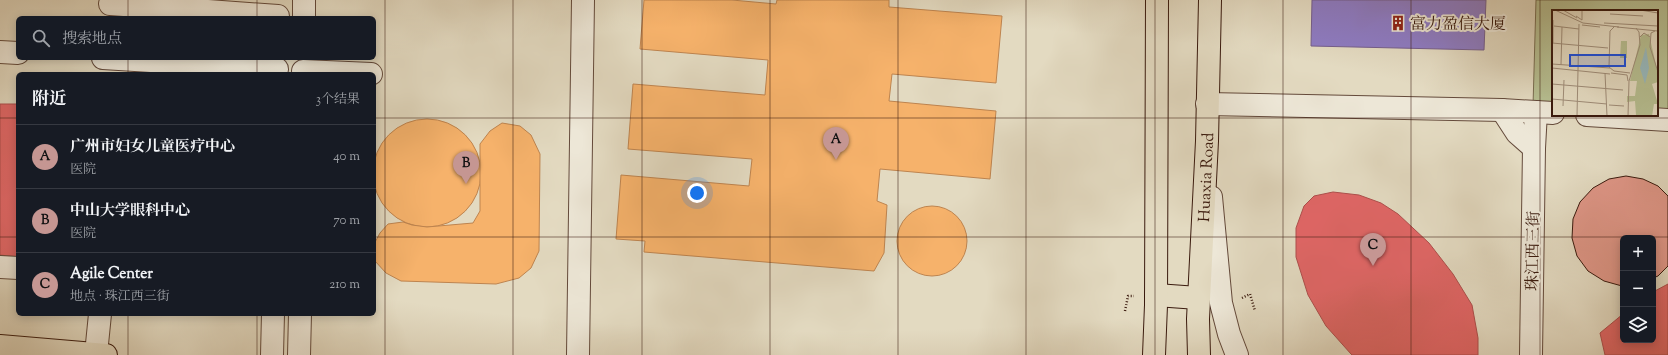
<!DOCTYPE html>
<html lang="zh">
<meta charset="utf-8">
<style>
body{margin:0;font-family:"Sorts Mill Goudy","Noto Serif SC",serif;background:#242831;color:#f1f3f6}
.controls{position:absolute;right:12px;bottom:12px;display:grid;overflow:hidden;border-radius:6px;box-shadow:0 2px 10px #0003}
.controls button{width:36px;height:36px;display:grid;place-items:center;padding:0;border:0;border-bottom:1px solid #363941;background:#171b24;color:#f1f3f6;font:20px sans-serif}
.you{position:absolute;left:697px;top:193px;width:14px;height:14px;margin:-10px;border:3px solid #fff;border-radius:50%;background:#1a73e8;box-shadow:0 0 0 6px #1a73e833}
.badge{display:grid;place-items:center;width:26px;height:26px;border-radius:50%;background:#c59692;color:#111;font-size:13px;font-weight:700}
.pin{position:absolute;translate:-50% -33px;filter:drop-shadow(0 1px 2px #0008)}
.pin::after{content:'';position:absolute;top:21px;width:14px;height:12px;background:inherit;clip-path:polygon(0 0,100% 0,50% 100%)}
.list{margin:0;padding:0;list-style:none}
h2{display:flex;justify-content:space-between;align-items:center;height:52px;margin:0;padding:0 16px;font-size:17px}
h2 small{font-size:13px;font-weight:400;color:#9ea1a6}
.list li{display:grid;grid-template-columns:26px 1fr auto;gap:12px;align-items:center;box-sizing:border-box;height:64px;padding:0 16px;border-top:1px solid #363941}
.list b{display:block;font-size:15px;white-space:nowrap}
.list p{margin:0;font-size:13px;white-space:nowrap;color:#9ea1a6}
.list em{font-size:13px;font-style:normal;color:#9ea1a6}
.icon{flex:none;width:22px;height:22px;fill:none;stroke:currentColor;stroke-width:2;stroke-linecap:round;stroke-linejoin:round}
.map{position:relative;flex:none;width:1668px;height:355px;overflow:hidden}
.search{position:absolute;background:#171b24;box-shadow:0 2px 10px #0003;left:16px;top:16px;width:360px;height:44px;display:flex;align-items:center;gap:10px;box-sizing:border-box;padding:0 14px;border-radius:6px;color:#9ea1a6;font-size:15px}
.panel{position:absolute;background:#171b24;box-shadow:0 2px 10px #0003;left:16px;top:72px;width:360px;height:244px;border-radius:6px}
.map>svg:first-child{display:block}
</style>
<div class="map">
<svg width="1668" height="355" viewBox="0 0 1668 355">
<rect width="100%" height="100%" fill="#e3dac1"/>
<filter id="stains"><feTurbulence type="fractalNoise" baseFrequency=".005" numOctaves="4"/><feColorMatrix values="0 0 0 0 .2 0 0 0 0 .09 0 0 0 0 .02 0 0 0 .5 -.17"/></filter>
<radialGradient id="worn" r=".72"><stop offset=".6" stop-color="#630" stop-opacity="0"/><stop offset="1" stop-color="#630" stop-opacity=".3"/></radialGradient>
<path fill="#b6be91" stroke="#786c50" d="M1536,0H1668V110L1657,109V11H1553V107L1533,106Z"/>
<g fill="#e06666" stroke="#ae4f4c">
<path d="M0,104H18V257L0,255Z"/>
<path d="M1333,192L1359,195L1381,203L1398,214L1429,243L1453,274L1472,305L1478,338V355H1352L1351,354L1326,326L1308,295L1296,257V228L1304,206L1314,196Z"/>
<path d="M1668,284V355H1605L1600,333L1623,314V340H1653V292Z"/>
</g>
<path fill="#8e7cc3" stroke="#755f8d" d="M1312,0H1486L1484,50L1311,46Z"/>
<g fill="#f6b26b" stroke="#be844f">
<path d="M644,0H732L776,4L777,0H889V7L1002,16L996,83L892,74L889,101L996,111L990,179L880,169L877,201L887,205L884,253L874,271L644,252L645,241L616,239L621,175L749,186L752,159L628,149L633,84L765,95L768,60L640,49Z"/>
<circle cx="427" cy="173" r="54"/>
<path d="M502,123L520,126L531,135L540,154L539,251L531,268L519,278L496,284L401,281L386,273L375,261L374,244L380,233L388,224L403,222L412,225L427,227L473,223L480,211V144L490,131Z"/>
<circle cx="932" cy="241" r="35"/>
</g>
<path fill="#df9687" stroke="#3a1a0e" d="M1626,176L1643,179L1658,186L1668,196V266L1658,276L1653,278V238H1623L1622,286L1604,281L1588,271L1577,256L1572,238L1573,219L1580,202L1593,188L1609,179Z"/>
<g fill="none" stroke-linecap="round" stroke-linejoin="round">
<defs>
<g id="minor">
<path d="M110,4L278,16"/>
<path d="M304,18V0"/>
<path d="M0,52L18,53"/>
<path d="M103,58L231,66V74"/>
<path d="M231,66L277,69"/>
<path d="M303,71L371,74"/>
<path d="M1207,104L1502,110L1553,113"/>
<path d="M1502,110L1517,133L1534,148"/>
<path d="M1587,115L1668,120"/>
<path d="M1211,197L1221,303L1229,334L1237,355"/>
<path d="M0,267L18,268"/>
<path d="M96,354L100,314"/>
<path d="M272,355L273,314"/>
<path d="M299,355L300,314"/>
<path d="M578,355L583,0"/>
<path d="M1531,355L1534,148L1536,112"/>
</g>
<g id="major">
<path d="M1156,295L1198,298"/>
<path d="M0,346L106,355"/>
<path d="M1154,355L1156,305L1157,0"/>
<path id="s1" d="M1199,355L1198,319L1207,141L1210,0"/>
</g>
</defs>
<use href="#minor" stroke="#644a3b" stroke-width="24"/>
<use href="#major" stroke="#3a1a0e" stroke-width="24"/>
<g stroke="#3a1a0e" stroke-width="2.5" stroke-dasharray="1 2" stroke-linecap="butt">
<path d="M1242,298L1250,294L1255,311"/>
<path d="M1125,311L1128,296H1134"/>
</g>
<use href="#minor" stroke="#ede7d7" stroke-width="22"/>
<use href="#major" stroke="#e3dac1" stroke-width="22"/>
</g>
<path fill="none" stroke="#3a1a0e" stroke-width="1" stroke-opacity="0.55" d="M128,0V18M257,0V18M385,0V355M513,0V355M642,0V355M770,0V355M898,0V355M1026,0V355M1155,0V355M1283,0V355M1411,0V355M1540,0V355M128,58V74M257,58V74M0,118H18M374,118H1668M0,237H18M374,237H1668M128,314V355M257,314V355"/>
<defs>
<symbol id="building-bare" viewBox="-9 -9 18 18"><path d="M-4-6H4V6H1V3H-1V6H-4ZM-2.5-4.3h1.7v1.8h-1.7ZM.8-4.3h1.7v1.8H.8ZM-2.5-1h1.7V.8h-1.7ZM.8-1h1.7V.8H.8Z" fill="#8f2418" stroke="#ede7d7" stroke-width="2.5" paint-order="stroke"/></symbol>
</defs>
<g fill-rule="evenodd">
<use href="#building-bare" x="1387" y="12" width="22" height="22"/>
</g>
<g text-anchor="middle" stroke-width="4" stroke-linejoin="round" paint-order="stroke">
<g font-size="16" fill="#3a1a0e" stroke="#ede7d7" text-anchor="start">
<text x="1410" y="29">富力盈信大厦</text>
</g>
<g font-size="16" fill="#3a1a0e" stroke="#ede7d7">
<text dy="6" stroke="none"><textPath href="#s1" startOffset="178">Huaxia Road</textPath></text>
<text transform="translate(1532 251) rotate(-89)" y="6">珠江西三街</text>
</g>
</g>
<g transform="translate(1552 10)">
<rect width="106" height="106" fill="#e3dac1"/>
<path d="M97,24L106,64V72L100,74L106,94H102L100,106H81L84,105L83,91L75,92V86H83L85,71H78L89,25ZM69,31H75V48H68Z" fill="#b6be91"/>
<path d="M94,37L97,58L93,74L88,58Z" fill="#98b8bc"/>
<path fill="none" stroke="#9f8d79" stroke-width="1" d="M3,0L31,13L67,17M11,0L25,8M88,0L106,3M58,4L91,6M24,6L30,10V0M52,13L106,16M30,15L48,17M2,16L27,19M62,17L58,21L57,57L62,61L78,63M65,17L106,21M103,21L99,23L98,37L106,62M88,27L92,23L98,27M0,33L56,38M1,33V10M0,54L58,58M9,55L10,17M0,58L58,64M53,63L55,106M59,63L75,65L76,71M0,74L71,80M0,89L55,94M57,95L72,96M11,96L12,70M25,106L27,14M76,106L77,71L88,35L87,22L84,18"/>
<path fill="#1d4ed8" fill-opacity="0.15" stroke="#1d4ed8" stroke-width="2" d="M18,45H73V56H18Z"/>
<rect width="106" height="106" fill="none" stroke="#3a1a0e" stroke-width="2"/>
</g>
<rect width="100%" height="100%" filter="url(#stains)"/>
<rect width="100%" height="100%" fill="url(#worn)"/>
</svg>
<div class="controls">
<button>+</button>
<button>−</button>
<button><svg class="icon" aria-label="layers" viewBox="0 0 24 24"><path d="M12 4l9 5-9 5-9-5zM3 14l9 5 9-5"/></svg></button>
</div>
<div class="you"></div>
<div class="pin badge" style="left:836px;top:160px">A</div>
<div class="pin badge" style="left:466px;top:184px">B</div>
<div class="pin badge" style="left:1373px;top:266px">C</div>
<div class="search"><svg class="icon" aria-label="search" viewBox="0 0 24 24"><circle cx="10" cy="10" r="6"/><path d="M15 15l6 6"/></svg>搜索地点</div>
<section class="panel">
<h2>附近<small>3个结果</small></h2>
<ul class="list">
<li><span class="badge">A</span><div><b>广州市妇女儿童医疗中心</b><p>医院</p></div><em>40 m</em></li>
<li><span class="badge">B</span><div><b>中山大学眼科中心</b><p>医院</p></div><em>70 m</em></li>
<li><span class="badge">C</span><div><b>Agile Center</b><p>地点 · 珠江西三街</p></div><em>210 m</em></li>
</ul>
</section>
</div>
